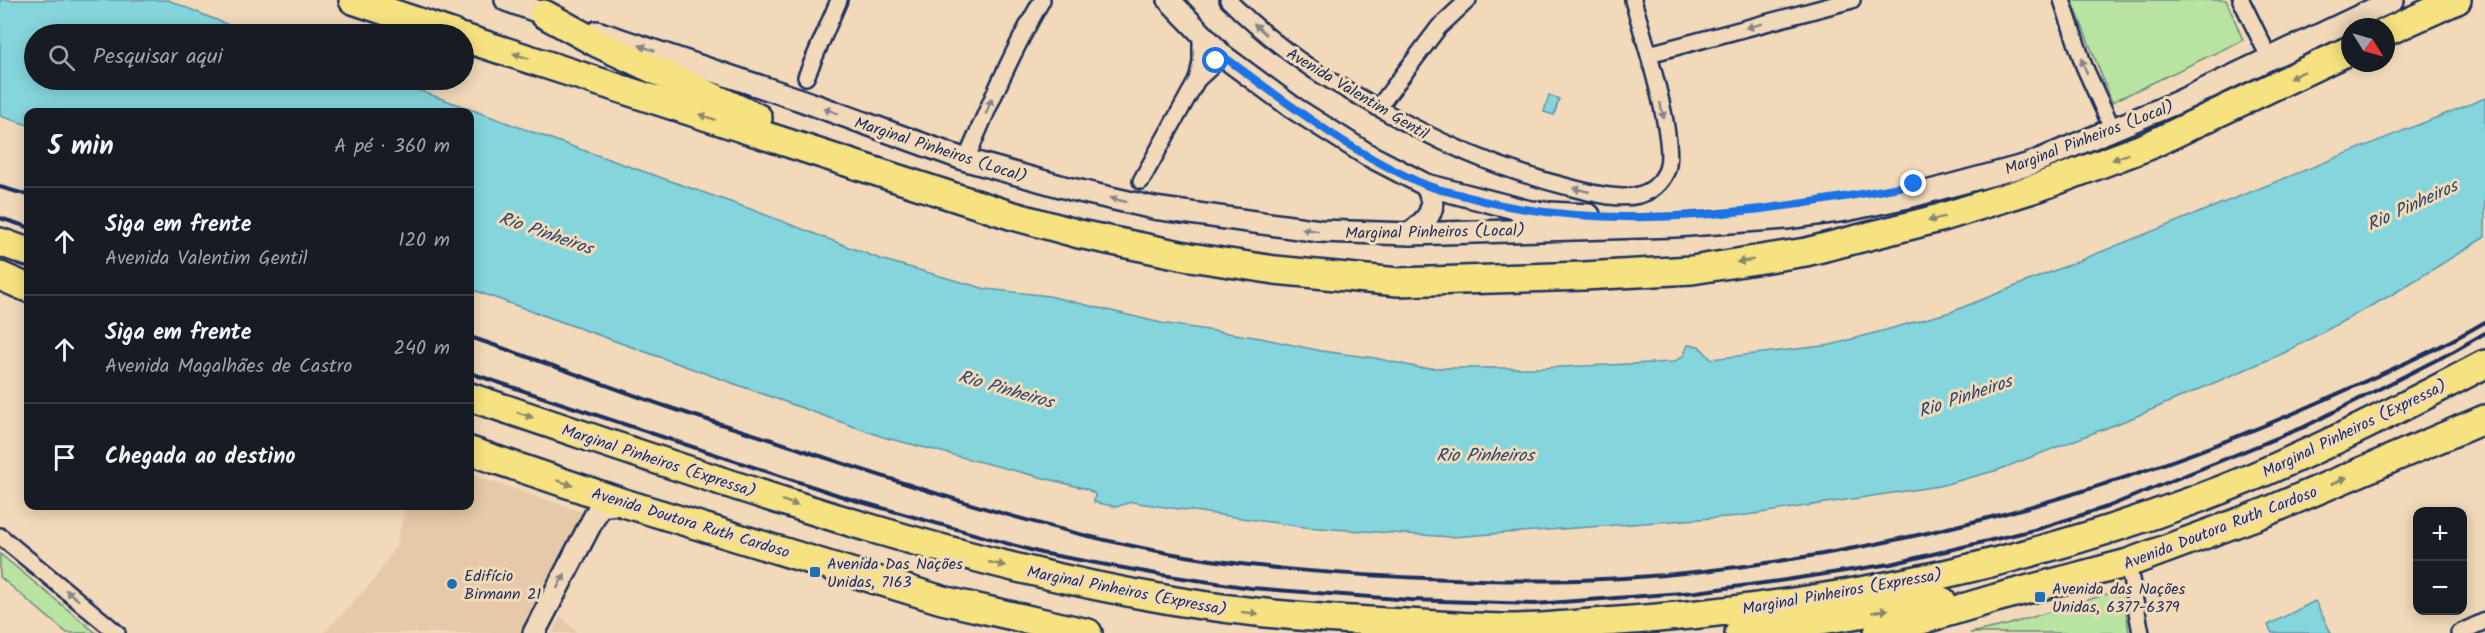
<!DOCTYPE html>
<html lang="pt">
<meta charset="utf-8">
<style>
body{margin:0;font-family:Kalam,sans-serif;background:#20242c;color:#f1f3f6}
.controls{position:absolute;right:18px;bottom:18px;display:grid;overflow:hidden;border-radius:12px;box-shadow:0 3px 15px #0003}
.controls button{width:54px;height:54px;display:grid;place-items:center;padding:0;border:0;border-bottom:2px solid #363941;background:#171b24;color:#f1f3f6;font:30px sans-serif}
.compass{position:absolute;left:2341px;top:18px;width:54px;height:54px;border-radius:50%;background:#171b24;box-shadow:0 3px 15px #0003;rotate:127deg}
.stop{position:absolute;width:18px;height:18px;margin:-14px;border:4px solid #1a73e8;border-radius:50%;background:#fff}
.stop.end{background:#1a73e8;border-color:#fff;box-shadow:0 2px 6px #0008}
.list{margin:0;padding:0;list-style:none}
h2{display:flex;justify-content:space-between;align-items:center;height:78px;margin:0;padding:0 24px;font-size:26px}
h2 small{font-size:20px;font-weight:400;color:#9ea1a6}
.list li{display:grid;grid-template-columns:39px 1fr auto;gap:18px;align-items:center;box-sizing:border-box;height:108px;padding:0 24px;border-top:2px solid #363941}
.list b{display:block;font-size:22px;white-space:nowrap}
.list p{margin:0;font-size:20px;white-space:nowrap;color:#9ea1a6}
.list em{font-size:20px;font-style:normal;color:#9ea1a6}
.icon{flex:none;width:33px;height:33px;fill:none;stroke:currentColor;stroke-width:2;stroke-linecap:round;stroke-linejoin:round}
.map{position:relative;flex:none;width:2485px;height:633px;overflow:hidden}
.search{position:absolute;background:#171b24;box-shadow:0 3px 15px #0003;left:24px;top:24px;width:450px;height:66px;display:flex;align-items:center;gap:15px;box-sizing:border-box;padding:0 21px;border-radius:33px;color:#9ea1a6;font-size:22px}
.panel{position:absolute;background:#171b24;box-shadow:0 3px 15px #0003;left:24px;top:108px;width:450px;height:402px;border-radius:12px}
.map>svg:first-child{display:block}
</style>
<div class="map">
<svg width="2485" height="633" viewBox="0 0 2485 633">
<rect width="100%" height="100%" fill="#f1d9b9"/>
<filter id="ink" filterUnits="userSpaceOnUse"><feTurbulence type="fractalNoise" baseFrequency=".0167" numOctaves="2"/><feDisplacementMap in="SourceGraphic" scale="12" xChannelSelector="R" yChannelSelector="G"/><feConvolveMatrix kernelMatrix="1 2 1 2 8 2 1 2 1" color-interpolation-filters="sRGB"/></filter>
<g filter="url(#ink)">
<g fill="#e5c9a8">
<path d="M470,474L582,512L542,602L525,633H324L375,579L396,546L406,506H470Z"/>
<path d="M561,616L577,633H552Z"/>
</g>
<g fill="#b9e3a0" stroke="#6a897f" stroke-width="1.5">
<path d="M2072,0H2226L2243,40L2112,102Z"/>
<path d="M0,554L96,633H67L0,577Z"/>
<path d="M2123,589L2129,633H1970L2007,625Z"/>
</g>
<g fill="#85d6dc" stroke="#5b93aa" stroke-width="1.5">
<path d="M0,0H168L250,34H34V80H391L554,140L753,210L880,259L986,289L1049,296L1161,323L1261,338L1321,351L1375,358L1420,368H1540L1674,362L1684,355L1688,345L1699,346L1711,359L1831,345L1951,312L2485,98V237L2393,294L2284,353L2132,418L1998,470L1939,486L1740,516L1451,537L1304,527L1131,502L1116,507L1094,502L1095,494L1087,489L883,437L470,289V112H28V125L0,116Z"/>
<path d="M1549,95L1559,99L1554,115L1544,112Z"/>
<path d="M2315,601L2331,633H2272L2268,625Z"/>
</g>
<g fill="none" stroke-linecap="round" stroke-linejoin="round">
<defs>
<g id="street">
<path d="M1228,0C1253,25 1280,47 1309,67C1326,79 1345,89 1363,99C1432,140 1498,170 1576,189C1595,194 1620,200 1639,195C1651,192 1661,183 1666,172C1679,145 1642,33 1633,0"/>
<path d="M2062,0L2084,66L2108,119"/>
<path d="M2241,0L2264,47"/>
<path d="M1649,54L1852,0"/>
<path d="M806,77L839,0"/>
<path d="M1197,80L1201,62V34"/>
<path d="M1378,108L1439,27L1468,0"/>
<path d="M966,160C989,105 1012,52 1042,0"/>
<path d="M1141,181L1197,80L1223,56"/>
<path d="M0,536L117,633"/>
<path d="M2128,563L2141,633"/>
<path d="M2459,633L2485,621"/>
</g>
<g id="secondary">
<path d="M506,0L559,19"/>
<path d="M1169,0L1223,56L1292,107L1368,155L1426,185L1530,212L1589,215"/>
<path d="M597,32L798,99L966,160L1071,189L1154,208L1320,231L1410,234L1675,226L1786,218L1846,210L1908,197L2027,165L2178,102L2393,0"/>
<path d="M1410,234C1429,218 1439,209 1426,185"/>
<path d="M534,633L600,506L624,503"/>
</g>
<g id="highway">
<path d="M353,0L454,34"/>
<path d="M544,14L597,43L758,118"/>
<path d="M2386,32L2457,0"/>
<path d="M464,38L1010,215L1079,234L1190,257L1275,270L1398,282L1584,276L1692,270L1806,252L1940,218L2039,187L2148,146L2350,50"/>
<path d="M0,242L28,252"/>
<path d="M0,276L28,288"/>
<path d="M470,397C702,474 933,560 1176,601C1252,614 1328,619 1406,623C1440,625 1476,628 1511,628C1542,628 1574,624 1605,622C1807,609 2010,569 2200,498C2298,461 2392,413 2485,364"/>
<path d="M470,451L624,503L942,600L1088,633"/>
<path d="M1739,633L1942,601"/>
<path d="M1878,633L1996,598L2128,563L2266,512L2485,419"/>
</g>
</defs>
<use href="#street" stroke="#1b2f5e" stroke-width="20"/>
<use href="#secondary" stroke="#1b2f5e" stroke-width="26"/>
<use href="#highway" stroke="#1b2f5e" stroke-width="32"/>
<use href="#street" stroke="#f1d9b9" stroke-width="15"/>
<use href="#secondary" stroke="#f1d9b9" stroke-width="21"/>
<use href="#highway" stroke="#f7e281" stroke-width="27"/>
<g stroke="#1b2f5e" stroke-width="4">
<path d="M0,187L28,195"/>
<path d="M0,218L28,227"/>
<path d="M470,337C536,359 602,384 668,407C715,423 762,436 808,452C918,488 1028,525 1142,548C1235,567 1329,574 1424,578C1491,581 1557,582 1624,578C1864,562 2104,498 2324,400C2378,375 2434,352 2485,322"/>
<path d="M470,373L847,498L1041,553L1162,575L1251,588L1411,600L1535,604L1696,592L1779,581L1891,564L2038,529L2107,507L2304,427L2454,351L2485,333"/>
</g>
</g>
<defs><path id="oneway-solid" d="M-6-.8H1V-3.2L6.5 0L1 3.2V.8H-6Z" transform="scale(1.5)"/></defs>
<g fill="#86848c">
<use href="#oneway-solid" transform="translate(1754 26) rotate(165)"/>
<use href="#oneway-solid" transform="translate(1260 29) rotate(-138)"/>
<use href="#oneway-solid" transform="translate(647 48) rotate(-161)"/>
<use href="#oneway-solid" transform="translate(2084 66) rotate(-112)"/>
<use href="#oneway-solid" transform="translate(989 106) rotate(-68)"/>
<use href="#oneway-solid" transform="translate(831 111) rotate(-160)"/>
<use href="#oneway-solid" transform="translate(1662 111) rotate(77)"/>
<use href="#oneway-solid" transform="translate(1581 190) rotate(-167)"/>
<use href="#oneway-solid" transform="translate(1118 200) rotate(-167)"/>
<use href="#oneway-solid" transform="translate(1310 230) rotate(-172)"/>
<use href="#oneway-solid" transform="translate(561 581) rotate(-62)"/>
<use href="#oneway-solid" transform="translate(72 595) rotate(-141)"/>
</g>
<g fill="#898870">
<use href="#oneway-solid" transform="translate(521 56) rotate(-162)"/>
<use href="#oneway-solid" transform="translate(2297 75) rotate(154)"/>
<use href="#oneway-solid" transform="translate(707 117) rotate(-162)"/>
<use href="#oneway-solid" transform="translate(2120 157) rotate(159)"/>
<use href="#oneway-solid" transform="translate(1936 219) rotate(165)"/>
<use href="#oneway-solid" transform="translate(1745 261) rotate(171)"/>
<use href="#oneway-solid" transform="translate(525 415) rotate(18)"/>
<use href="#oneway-solid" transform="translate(2339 481) rotate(-23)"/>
<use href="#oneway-solid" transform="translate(565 483) rotate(18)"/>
<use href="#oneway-solid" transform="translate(790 503) rotate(18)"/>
<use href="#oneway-solid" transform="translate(997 564) rotate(13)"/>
<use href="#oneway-solid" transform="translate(1880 611) rotate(-10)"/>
<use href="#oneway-solid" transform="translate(1250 613) rotate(6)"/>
</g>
</g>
<g fill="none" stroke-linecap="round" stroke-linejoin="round" filter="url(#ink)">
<path stroke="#1a73e8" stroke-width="8" d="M1216,61L1223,56C1287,103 1352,154 1426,185C1438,190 1452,192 1465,196C1605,236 1773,212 1914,184"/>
</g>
<g fill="#1f6fb2" stroke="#f1d9b9" stroke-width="2">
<rect x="809" y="566" width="12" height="12" rx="3"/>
<circle cx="452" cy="584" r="6"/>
<rect x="2034" y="591" width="12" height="12" rx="3"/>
</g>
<g text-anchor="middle" stroke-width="6" stroke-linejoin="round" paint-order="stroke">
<g font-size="16" fill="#1b2f5e" stroke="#f1d9b9">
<text transform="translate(1358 93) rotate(31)" y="6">Avenida Valentim Gentil</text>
<text transform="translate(2089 137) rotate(-21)" y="6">Marginal Pinheiros (Local)</text>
<text transform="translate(941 149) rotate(18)" y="6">Marginal Pinheiros (Local)</text>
<text transform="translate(1435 231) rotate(-1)" y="6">Marginal Pinheiros (Local)</text>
<text transform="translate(2354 428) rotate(-26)" y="6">Marginal Pinheiros (Expressa)</text>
<text transform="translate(659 460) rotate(18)" y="6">Marginal Pinheiros (Expressa)</text>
<text transform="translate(691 522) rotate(17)" y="6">Avenida Doutora Ruth Cardoso</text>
<text transform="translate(2220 527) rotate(-21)" y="6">Avenida Doutora Ruth Cardoso</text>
<text transform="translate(1127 590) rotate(11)" y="6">Marginal Pinheiros (Expressa)</text>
<text transform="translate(1842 591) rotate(-10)" y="6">Marginal Pinheiros (Expressa)</text>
</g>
<g font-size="16" fill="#1b2f5e" stroke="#f1d9b9" text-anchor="start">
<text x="827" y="569">Avenida Das Nações<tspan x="827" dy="18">Unidas, 7163</tspan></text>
<text x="464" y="581">Edifício<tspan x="464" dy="18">Birmann 21</tspan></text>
<text x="2052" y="594">Avenida das Nações<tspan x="2052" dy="18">Unidas, 6377-6379</tspan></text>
</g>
<g font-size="18" font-style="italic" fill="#2b4871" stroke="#f1d9b9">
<text transform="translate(2412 205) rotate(-25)" y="6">Rio Pinheiros</text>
<text transform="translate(546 233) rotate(19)" y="6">Rio Pinheiros</text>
<text transform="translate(1006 389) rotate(16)" y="6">Rio Pinheiros</text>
<text transform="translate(1965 396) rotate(-19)" y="6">Rio Pinheiros</text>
<text x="1485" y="461">Rio Pinheiros</text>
</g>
</g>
</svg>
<div class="controls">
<button>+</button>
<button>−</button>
</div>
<svg class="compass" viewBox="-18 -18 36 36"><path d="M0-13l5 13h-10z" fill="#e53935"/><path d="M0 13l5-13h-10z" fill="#9ea1a6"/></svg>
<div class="stop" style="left:1216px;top:61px"></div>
<div class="stop end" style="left:1914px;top:184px"></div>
<div class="search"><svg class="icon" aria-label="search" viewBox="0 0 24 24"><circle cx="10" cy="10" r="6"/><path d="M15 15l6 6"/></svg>Pesquisar aqui</div>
<section class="panel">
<h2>5 min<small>A pé · 360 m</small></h2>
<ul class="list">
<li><svg class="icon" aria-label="ahead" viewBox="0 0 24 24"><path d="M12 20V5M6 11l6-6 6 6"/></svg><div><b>Siga em frente</b><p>Avenida Valentim Gentil</p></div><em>120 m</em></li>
<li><svg class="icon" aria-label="ahead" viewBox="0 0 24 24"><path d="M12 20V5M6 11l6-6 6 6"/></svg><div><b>Siga em frente</b><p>Avenida Magalhães de Castro</p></div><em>240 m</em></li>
<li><svg class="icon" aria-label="arrive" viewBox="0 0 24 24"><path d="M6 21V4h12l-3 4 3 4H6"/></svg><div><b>Chegada ao destino</b></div></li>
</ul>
</section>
</div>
